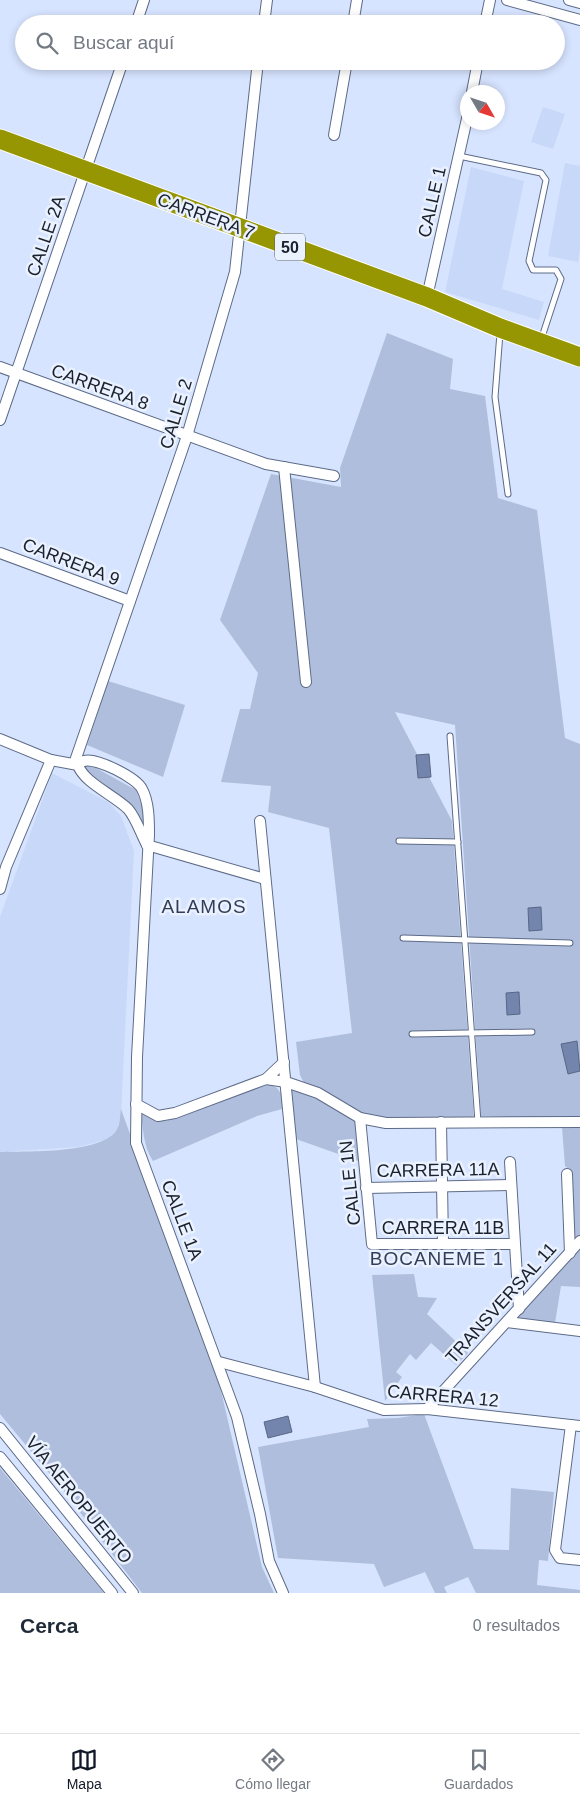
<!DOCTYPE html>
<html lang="es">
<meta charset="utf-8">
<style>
body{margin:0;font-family:Arial,sans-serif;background:#f6f6f7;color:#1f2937}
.compass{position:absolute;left:460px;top:85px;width:45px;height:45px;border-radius:50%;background:#fff;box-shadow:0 2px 8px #0003;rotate:129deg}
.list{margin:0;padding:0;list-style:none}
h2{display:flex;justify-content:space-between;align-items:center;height:65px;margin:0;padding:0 20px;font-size:21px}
h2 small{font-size:16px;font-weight:400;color:#747a83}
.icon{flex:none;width:28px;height:28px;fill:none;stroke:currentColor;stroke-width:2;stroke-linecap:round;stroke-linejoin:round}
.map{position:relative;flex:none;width:580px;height:1593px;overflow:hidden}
.search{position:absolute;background:#fff;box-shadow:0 2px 8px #0003;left:15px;right:15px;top:15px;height:55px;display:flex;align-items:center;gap:12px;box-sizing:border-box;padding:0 18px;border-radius:28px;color:#747a83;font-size:19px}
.sheet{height:140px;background:#fff}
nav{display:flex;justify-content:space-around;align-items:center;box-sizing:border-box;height:70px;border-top:1px solid #e0e1e3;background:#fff;font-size:14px;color:#747a83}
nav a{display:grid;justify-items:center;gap:2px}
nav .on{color:#111827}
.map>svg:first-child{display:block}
</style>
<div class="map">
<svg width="580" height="1593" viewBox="0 0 580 1593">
<rect width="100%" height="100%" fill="#d7e4ff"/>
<g fill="#c8d8f8">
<path d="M543,107L565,114L553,149L531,142Z"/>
<path d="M565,163L580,166V249L578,262L548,256Z"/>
<path d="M471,167L524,181L502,289L544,302L539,320L445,292Z"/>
<path d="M52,773L108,802L121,816L134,851L121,1114L117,1130L106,1140L78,1147L0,1152V917Z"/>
</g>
<g fill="#afbedc">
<path d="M387,333L453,359L450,389L485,396L498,498L537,510L565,738L580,744V1119L481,1116L455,725L395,712L452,821L474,1119L379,1117L360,1112L305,1085L300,1075L296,1042L352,1033L329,828L268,812L271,786L221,782L240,709H250L258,673L220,620L271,474L341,487L340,468Z"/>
<path d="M108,681L185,705L163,777L87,745Z"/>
<path d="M85,762L136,790L145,814L144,833L133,811L81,770Z"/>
<path d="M270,1084L277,1088L284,1098L282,1109L257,1116L153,1161C143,1146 143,1128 141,1111L158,1121H166L260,1085Z"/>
<path d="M290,1087L318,1098L356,1119L361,1162L296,1139Z"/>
<path d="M121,1109L218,1378L262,1567L274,1593H142L59,1485L0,1414V1152C27,1151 99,1154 116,1131C120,1126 120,1115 121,1109Z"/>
<path d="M562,1127H580V1235L574,1242L572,1172L565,1166Z"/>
<path d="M580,1248V1287L561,1286L555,1323L517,1318Z"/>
<path d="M414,1274L418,1297L437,1298L427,1314L468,1353L456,1365L431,1343L416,1360L410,1354L396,1372L402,1377L385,1401L372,1275Z"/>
<path d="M424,1414L474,1549L509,1550L511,1488L554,1492L548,1561L539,1560L537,1585L580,1590V1593H476L468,1577L444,1587L447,1593H435L425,1572L384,1587L374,1564L278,1558L258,1447L369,1427L367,1419L398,1418Z"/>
<path d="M0,1468L104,1593H0Z"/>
</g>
<g fill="#7385ad" stroke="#586786">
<path d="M429,754L431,777L418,778L416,755Z"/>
<path d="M541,907L542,930L529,931L528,908Z"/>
<path d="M519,992L520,1014L507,1015L506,993Z"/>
<path d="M577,1041L580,1071L568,1074L561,1044Z"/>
<path d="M288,1416L292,1432L268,1438L264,1422Z"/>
</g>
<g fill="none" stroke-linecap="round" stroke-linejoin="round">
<defs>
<g id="lane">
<path d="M459,156L541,173L546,180L529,261L533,270H556L561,279L541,340"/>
<path d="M500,333L495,397L508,494"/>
<path d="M450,736L478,1122"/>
<path d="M399,841L458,842"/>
<path d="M403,938L570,943"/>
<path d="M412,1034L532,1032"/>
</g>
<g id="street">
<path d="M507,0L580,20"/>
<path d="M569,0L580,3"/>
<path d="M136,24L144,0"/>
<path d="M264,24L267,0"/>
<path d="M353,24L357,0"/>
<path d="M485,24L490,0"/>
<path d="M472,92L478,61"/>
<path d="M334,135L347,61"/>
<path d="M427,297L468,114"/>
<path d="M0,367L266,464L334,476"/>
<path d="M0,420L123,61"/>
<path d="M284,467L306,682"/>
<path d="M0,553L130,601"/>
<path d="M0,739L51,760L78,765C80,763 82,761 84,761C96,757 137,778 142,789C149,802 149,820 149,835L137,1057L136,1143L237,1417L260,1514L269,1561L283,1593"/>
<path d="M74,764L187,436L235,272L258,61"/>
<path d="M78,765C84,783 114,795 128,809C136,818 141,834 147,845"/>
<path d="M260,821L315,1387"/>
<path d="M147,845L265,879"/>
<path d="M0,889L6,867L51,760"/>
<path d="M266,1079L286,1082L318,1093L360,1118L386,1123L580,1122"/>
<path d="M136,1104L158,1116L175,1113L266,1079L284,1062"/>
<path d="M360,1118L372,1244H514"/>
<path d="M441,1122L443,1244"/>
<path d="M510,1162L519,1309"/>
<path d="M567,1174L570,1253"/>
<path d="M366,1188L511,1185"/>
<path d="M507,1322L580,1331"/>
<path d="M219,1362L315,1387L384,1410L427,1409L580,1426"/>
<path d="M427,1409L580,1241"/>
<path d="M571,1425L555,1550L560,1558L580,1560"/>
<path d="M0,1428L133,1593"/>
<path d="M0,1457L112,1593"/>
</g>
<path id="highway" d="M0,139L427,297L500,328L580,357"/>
</defs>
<use href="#lane" stroke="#5d6b88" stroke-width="7"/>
<use href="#street" stroke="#5d6b88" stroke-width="12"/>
<use href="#highway" stroke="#fff" stroke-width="21"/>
<use href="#lane" stroke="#fff" stroke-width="5"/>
<use href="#street" stroke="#fff" stroke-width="10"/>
<use href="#highway" stroke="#969603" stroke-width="19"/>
</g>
<g text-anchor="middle" stroke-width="5" stroke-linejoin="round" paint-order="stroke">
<rect fill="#eaf1ff" stroke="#585f6b" stroke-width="1" x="275" y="233.5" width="30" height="27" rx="4"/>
<g font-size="16" font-weight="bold" fill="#1a202c">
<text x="290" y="253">50</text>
</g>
<g font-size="18" fill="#1a202c" stroke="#eaf1ff">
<text transform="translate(432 202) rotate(-77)" y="6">CALLE 1</text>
<text transform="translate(206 216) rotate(20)" y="6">CARRERA 7</text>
<text transform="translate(46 236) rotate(-71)" y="6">CALLE 2A</text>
<text transform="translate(100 387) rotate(20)" y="6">CARRERA 8</text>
<text transform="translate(176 414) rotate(-73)" y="6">CALLE 2</text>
<text transform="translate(71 562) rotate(21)" y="6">CARRERA 9</text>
<text transform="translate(438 1170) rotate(-1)" y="6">CARRERA 11A</text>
<text transform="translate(350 1183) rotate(-96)" y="6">CALLE 1N</text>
<text transform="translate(182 1220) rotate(69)" y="6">CALLE 1A</text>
<text x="443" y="1234">CARRERA 11B</text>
<text transform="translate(501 1303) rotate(-48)" y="6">TRANSVERSAL 11</text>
<text transform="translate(443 1396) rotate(5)" y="6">CARRERA 12</text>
<text transform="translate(79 1500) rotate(51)" y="6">VÍA AEROPUERTO</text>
</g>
<g font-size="19" letter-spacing="1" fill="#323e59" stroke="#eaf1ff">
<text x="204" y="913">ALAMOS</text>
<text x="437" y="1265">BOCANEME 1</text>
</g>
</g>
</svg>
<svg class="compass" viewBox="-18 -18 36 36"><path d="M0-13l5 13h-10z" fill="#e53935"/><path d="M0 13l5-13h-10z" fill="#747a83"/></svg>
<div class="search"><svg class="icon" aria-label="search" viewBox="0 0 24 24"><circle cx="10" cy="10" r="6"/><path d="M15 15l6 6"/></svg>Buscar aquí</div>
</div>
<section class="sheet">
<h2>Cerca<small>0 resultados</small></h2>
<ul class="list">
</ul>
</section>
<nav>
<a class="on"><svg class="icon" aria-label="map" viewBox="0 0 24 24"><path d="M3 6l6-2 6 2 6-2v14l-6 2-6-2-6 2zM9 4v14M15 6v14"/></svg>Mapa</a>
<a><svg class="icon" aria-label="directions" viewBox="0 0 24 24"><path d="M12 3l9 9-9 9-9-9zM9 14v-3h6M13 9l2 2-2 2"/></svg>Cómo llegar</a>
<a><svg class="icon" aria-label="saved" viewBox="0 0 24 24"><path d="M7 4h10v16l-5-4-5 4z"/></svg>Guardados</a>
</nav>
